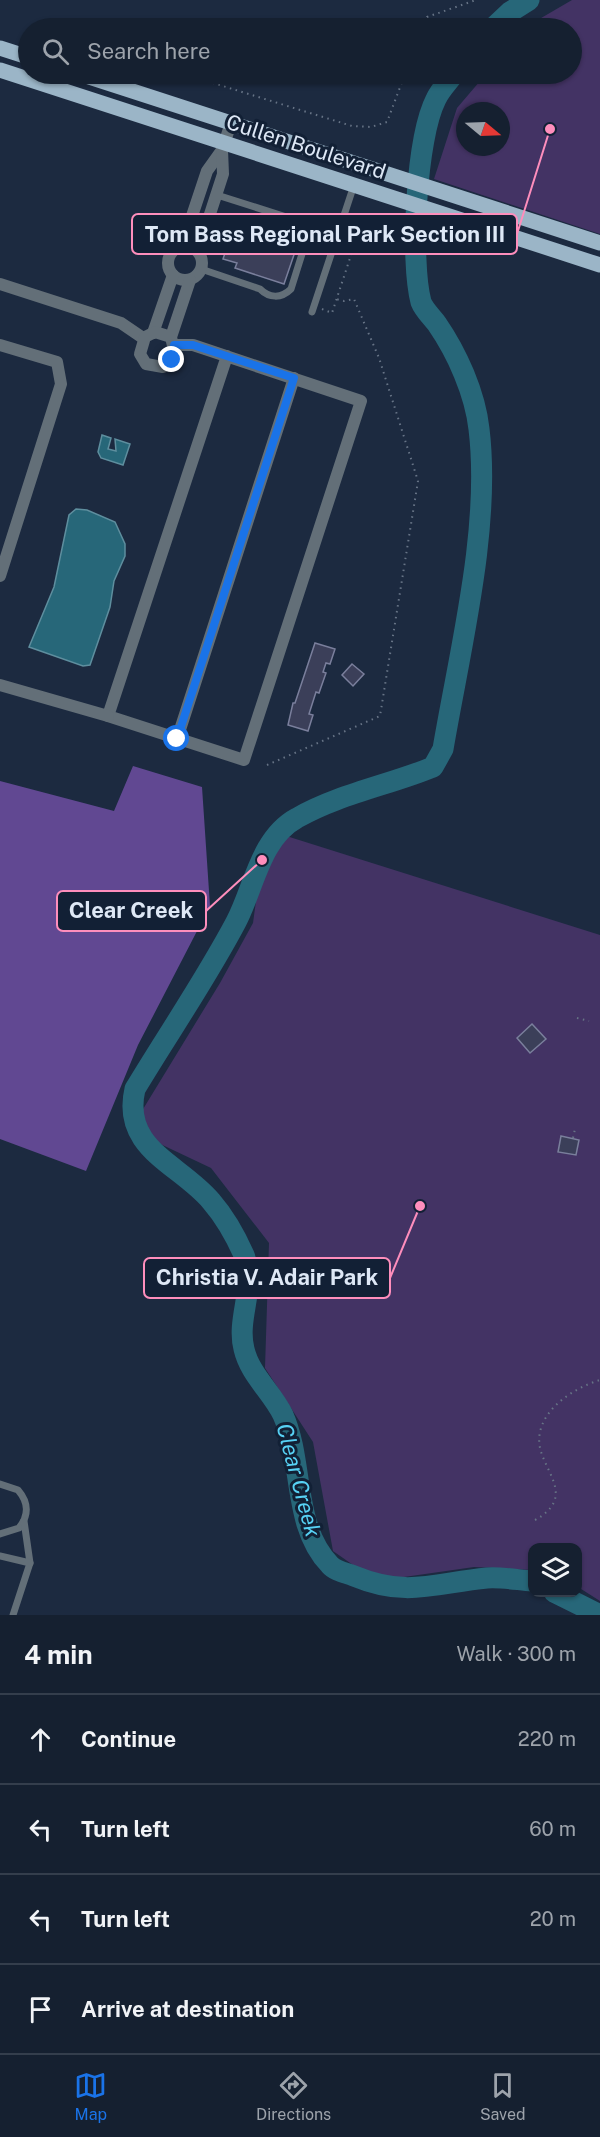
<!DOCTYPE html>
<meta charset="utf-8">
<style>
body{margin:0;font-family:"Public Sans",sans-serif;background:#1e2838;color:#f1f3f6}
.controls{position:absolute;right:18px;bottom:18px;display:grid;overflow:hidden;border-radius:12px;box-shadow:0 2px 4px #0004}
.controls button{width:54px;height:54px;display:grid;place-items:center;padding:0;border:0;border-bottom:2px solid #343e4c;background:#152030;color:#f1f3f6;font:30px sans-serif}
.compass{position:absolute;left:456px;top:102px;width:54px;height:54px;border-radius:50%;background:#152030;box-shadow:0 2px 4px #0004;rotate:109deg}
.stop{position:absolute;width:18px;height:18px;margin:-14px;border:4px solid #1a73e8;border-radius:50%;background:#fff}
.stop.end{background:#1a73e8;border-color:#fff;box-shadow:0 2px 6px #0008}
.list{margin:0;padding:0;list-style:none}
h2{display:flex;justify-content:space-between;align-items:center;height:78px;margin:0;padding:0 24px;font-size:26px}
h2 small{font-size:20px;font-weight:400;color:#9da3ab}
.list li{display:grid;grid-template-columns:39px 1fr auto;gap:18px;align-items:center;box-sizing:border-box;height:90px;padding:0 24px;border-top:2px solid #343e4c}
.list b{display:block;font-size:22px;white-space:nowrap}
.list em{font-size:20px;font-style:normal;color:#9da3ab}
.icon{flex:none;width:33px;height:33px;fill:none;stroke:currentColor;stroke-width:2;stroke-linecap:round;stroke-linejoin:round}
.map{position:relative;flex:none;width:600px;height:1615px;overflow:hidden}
.search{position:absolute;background:#152030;box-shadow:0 2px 4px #0004;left:18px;right:18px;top:18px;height:66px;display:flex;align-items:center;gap:15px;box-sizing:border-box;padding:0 21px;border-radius:33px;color:#9da3ab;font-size:22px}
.sheet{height:438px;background:#152030}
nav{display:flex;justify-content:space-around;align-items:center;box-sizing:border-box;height:84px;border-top:2px solid #343e4c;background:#152030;font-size:16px;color:#9da3ab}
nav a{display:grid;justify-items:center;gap:3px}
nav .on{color:#1a73e8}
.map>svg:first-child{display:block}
</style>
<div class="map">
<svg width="600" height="1615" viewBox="0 0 600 1615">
<rect width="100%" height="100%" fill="#1c2a40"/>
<g fill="#433364" fill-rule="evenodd">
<path d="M572,0H600V234L434,179L457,108L486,74H572V28H524ZM465,111H501V147H465Z"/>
<path d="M280,834L600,935V1601L578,1587V1548H532V1570L474,1567L376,1581L333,1551L313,1442L265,1368L269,1243L211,1168L154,1141L137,1119L220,983L253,923L259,879Z"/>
</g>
<path fill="#614892" d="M133,766L202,787L210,906L138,1045L86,1171L0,1139V781L114,811Z"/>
<g fill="#276779" stroke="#5e8e9e" stroke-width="1.5">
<path d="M102,435L111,438L108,449L116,451L115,439L130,444L123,465L101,458L98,452Z"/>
<path d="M76,509L87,510L115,522L125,544V556L114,581L110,607L90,665L83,666L29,647L54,587L69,515Z"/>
</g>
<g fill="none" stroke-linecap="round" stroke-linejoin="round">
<g stroke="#276779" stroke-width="21">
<path d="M493,28L510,12L529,0"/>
<path d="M454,74C448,82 440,90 436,99C416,138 410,260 421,302C424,310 432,317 437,324C457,353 475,393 479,429C491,528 460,649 443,749L433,767C389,785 339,794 297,818C260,838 254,888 236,922C206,979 168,1034 135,1089C121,1149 180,1164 211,1201C224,1216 236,1237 244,1255C257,1286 236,1318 244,1349C250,1375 272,1392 283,1415C304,1462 292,1526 330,1565C335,1571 347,1573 354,1576C407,1598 435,1583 487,1578C502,1577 518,1580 532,1581"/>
<path d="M554,1592L600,1615"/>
</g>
</g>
<g fill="#3b3f59" stroke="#7a7f9c" stroke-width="1.5">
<path d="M235,223L298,243L284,284L235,268L237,263L223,259Z"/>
<path d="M315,643L335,649L330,664L326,663L323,672L326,673L319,693L316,692L309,714L313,715L308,731L288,725L293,703H295Z"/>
<path d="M352,664L364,674L353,686L342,675Z"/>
<path d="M532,1024L546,1039L530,1053L517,1038Z"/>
<path d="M561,1136L579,1140L576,1155L558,1152Z"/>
</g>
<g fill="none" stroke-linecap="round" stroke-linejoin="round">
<g stroke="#677486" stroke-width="2" stroke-dasharray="1.5 4.5" stroke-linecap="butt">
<path d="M422,28L427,17L476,0"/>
<path d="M184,74L352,126L371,127L387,122L405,74"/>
<path d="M322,309L332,313L353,249"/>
<path d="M267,765L380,716L418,481L379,358L354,299L344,301L336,299"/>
<path d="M577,1018L589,1021"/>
<path d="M573,1138L575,1129"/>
<path d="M535,1520C575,1498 546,1474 540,1448C533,1413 573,1388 600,1380"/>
</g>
<g stroke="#636f78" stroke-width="7">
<path d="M201,269L260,289C269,298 281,299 291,289L307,238L308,230L302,222L217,195"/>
<path d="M312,312L354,185"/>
<path d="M0,1484L18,1490C29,1503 29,1515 19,1528L0,1534"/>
<path d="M24,1521L30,1563"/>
<path d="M0,1556L30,1563L13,1615"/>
</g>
<g stroke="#636f78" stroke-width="12">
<circle cx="185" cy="263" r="17"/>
<path d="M182,246L207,171L222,150L231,123"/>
<path d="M198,251L223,174L222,150"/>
<path d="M0,284L121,323L143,338"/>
<path d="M153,333L173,275"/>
<path d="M171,337L155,332L145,337L140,354L146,364L163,367L175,355L171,337L190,280"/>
<path d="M0,345L57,362L61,384L0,576"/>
<path d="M174,345H193L361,401L244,760L108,716L227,356"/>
<path d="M0,685L108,716"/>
<path d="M177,739L294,378"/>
</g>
<g stroke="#9bb5c7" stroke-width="15">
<path d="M0,48L28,57"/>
<path d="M0,70L600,265"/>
<path d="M80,74L600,243"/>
</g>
</g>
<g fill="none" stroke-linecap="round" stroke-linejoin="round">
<path stroke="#1a73e8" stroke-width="8" d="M172,360L174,345H193L294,378L177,739"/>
</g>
<g text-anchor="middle" stroke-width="6" stroke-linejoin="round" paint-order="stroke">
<g font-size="21" fill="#dee8f6" stroke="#122035">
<text transform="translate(306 147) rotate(18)" y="7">Cullen Boulevard</text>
</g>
<g font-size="22" font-style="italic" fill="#57d1f4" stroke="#122035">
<text transform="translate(299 1480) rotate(75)" y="8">Clear Creek</text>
</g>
</g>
<path fill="none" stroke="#fe8ebc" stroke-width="2" d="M550 129L517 234M262 860L206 911M420 1206L390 1278"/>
<g fill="#fe8ebc" stroke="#122035" stroke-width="2">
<circle cx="550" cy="129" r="6"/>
<circle cx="262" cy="860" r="6"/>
<circle cx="420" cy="1206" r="6"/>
</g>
<g fill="#122035" stroke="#fe8ebc" stroke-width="2">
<rect x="132" y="214" width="385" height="40" rx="6"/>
<rect x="57" y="891" width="149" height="40" rx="6"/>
<rect x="144" y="1258" width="246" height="40" rx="6"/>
</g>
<g font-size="22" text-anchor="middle" font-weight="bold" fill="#dee8f6">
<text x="325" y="242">Tom Bass Regional Park Section III</text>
<text x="131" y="918">Clear Creek</text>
<text x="267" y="1285">Christia V. Adair Park</text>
</g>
</svg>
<div class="controls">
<button><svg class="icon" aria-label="layers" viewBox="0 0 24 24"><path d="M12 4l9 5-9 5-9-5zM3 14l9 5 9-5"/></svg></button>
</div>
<svg class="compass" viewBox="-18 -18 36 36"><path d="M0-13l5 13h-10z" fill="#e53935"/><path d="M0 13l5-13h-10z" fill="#9da3ab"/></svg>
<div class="stop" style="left:177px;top:739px"></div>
<div class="stop end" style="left:172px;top:360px"></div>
<div class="search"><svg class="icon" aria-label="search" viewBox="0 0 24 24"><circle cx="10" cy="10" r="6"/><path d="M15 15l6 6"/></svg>Search here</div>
</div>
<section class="sheet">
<h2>4 min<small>Walk · 300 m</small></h2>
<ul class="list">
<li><svg class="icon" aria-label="ahead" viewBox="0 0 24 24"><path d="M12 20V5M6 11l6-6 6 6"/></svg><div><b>Continue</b></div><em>220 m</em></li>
<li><svg class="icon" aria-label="left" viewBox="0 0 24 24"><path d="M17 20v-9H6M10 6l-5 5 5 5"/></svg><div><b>Turn left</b></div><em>60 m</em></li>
<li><svg class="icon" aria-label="left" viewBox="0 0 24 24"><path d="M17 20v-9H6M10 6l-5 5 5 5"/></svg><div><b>Turn left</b></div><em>20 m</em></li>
<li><svg class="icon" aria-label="arrive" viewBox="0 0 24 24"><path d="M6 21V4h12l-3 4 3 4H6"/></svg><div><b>Arrive at destination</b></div></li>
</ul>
</section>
<nav>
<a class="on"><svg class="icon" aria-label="map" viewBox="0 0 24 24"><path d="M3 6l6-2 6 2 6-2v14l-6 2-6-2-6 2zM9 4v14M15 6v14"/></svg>Map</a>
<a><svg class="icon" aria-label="directions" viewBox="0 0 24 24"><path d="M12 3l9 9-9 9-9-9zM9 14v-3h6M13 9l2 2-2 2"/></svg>Directions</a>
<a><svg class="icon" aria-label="saved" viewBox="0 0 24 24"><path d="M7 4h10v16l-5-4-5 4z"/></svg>Saved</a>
</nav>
